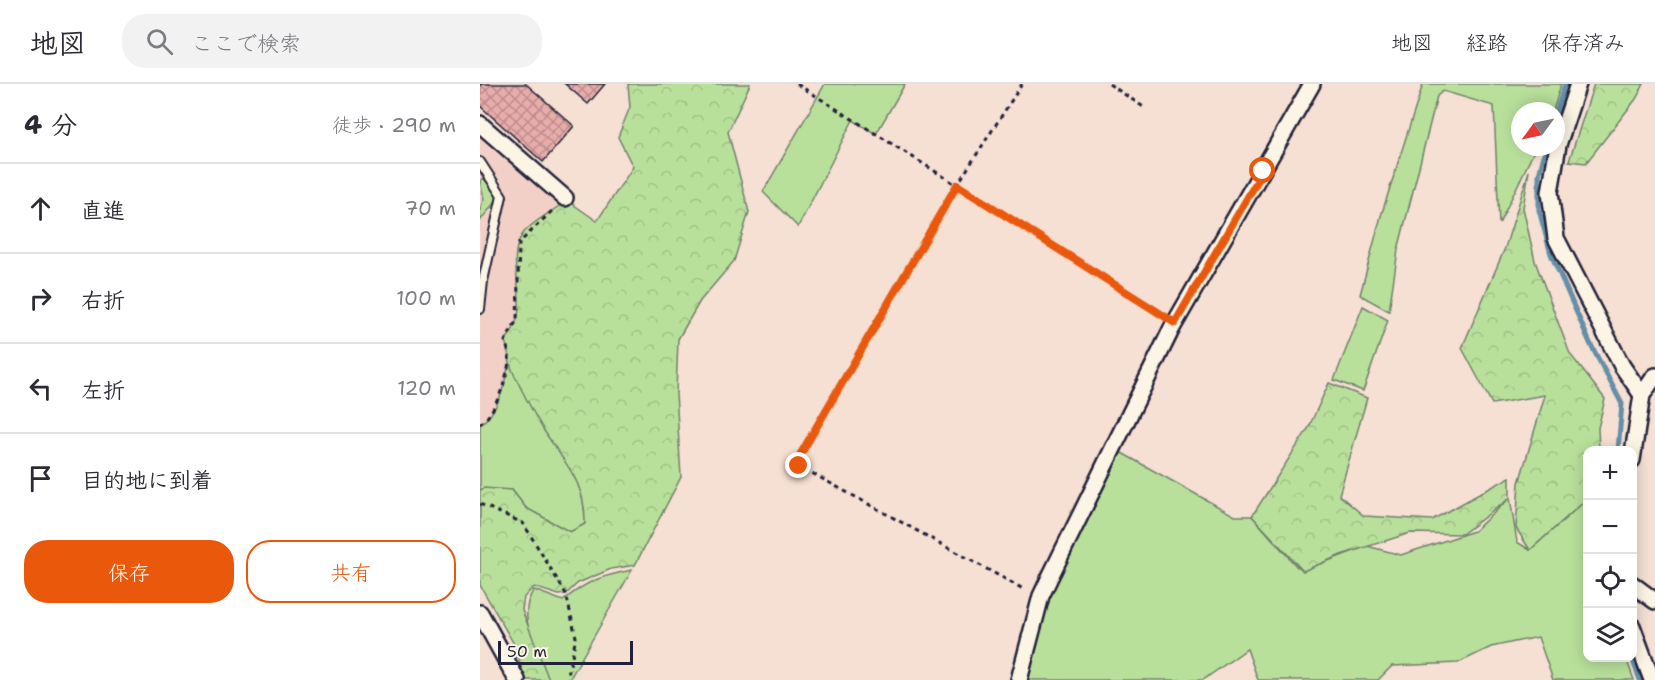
<!DOCTYPE html>
<html lang="ja">
<meta charset="utf-8">
<style>
body{margin:0;font-family:"Shantell Sans","Klee One",sans-serif;background:#f2f2f3;color:#2b2b33}
.controls{position:absolute;right:18px;bottom:18px;display:grid;overflow:hidden;border-radius:12px;box-shadow:0 3px 15px #0003}
.controls button{width:54px;height:54px;display:grid;place-items:center;padding:0;border:0;border-bottom:2px solid #e1e1e2;background:#fff;color:#2b2b33;font:30px sans-serif}
.compass{position:absolute;left:1031px;top:18px;width:54px;height:54px;border-radius:50%;background:#fff;box-shadow:0 3px 15px #0003;rotate:237deg}
.scale{position:absolute;left:18px;bottom:15px;width:135px;box-sizing:border-box;padding-left:6px;border:3px solid #22223b;border-top:0;font-size:16px;line-height:21px;white-space:nowrap;color:#22223b;-webkit-text-stroke:4px #fcf5e5;paint-order:stroke}
.stop{position:absolute;width:18px;height:18px;margin:-14px;border:4px solid #ea580c;border-radius:50%;background:#fff}
.stop.end{background:#ea580c;border-color:#fff;box-shadow:0 2px 6px #0008}
.list{margin:0;padding:0;list-style:none}
h2{display:flex;justify-content:space-between;align-items:center;height:78px;margin:0;padding:0 24px;font-size:26px}
h2 small{font-size:20px;font-weight:400;color:#7c7c81}
.list li{display:grid;grid-template-columns:39px 1fr auto;gap:18px;align-items:center;box-sizing:border-box;height:90px;padding:0 24px;border-top:2px solid #e1e1e2}
.list b{display:block;font-size:22px;white-space:nowrap}
.list em{font-size:20px;font-style:normal;color:#7c7c81}
.actions{display:flex;gap:12px;padding:18px 24px}
.actions a{flex:1;padding:14px 0;border:2px solid #ea580c;border-radius:24px;text-align:center;font-size:21px;color:#ea580c}
.actions .main{background:#ea580c;color:#fff}
.icon{flex:none;width:33px;height:33px;fill:none;stroke:currentColor;stroke-width:2;stroke-linecap:round;stroke-linejoin:round}
.map{position:relative;flex:none;width:1175px;height:596px;overflow:hidden}
header{display:flex;align-items:center;gap:36px;box-sizing:border-box;height:84px;padding:0 30px;background:#fff;border-bottom:2px solid #e1e1e2}
header strong{font-size:28px}
nav{display:flex;gap:33px;margin-inline-start:auto;font-size:21px}
.search{width:420px;height:54px;background:#f2f2f3;display:flex;align-items:center;gap:15px;box-sizing:border-box;padding:0 21px;border-radius:24px;color:#7c7c81;font-size:22px}
main{display:flex}
aside{flex:1;background:#fff}
.map>svg:first-child{display:block}
</style>
<header>
<strong>地図</strong>
<div class="search"><svg class="icon" aria-label="search" viewBox="0 0 24 24"><circle cx="10" cy="10" r="6"/><path d="M15 15l6 6"/></svg>ここで検索</div>
<nav><a>地図</a><a>経路</a><a>保存済み</a></nav>
</header>
<main>
<aside>
<h2>4 分<small>徒歩 · 290 m</small></h2>
<ul class="list">
<li><svg class="icon" aria-label="ahead" viewBox="0 0 24 24"><path d="M12 20V5M6 11l6-6 6 6"/></svg><div><b>直進</b></div><em>70 m</em></li>
<li><svg class="icon" aria-label="right" viewBox="0 0 24 24"><path d="M7 20v-9h11M14 6l5 5-5 5"/></svg><div><b>右折</b></div><em>100 m</em></li>
<li><svg class="icon" aria-label="left" viewBox="0 0 24 24"><path d="M17 20v-9H6M10 6l-5 5 5 5"/></svg><div><b>左折</b></div><em>120 m</em></li>
<li><svg class="icon" aria-label="arrive" viewBox="0 0 24 24"><path d="M6 21V4h12l-3 4 3 4H6"/></svg><div><b>目的地に到着</b></div></li>
</ul>
<div class="actions"><a class="main">保存</a><a>共有</a></div>
</aside>
<div class="map">
<svg width="1175" height="596" viewBox="0 0 1175 596">
<defs>
<pattern id="forest-crowns" width="20" height="18" patternUnits="userSpaceOnUse" patternTransform="scale(1.5)"><rect width="20" height="18" fill="#b9e09b"/><path d="M2 6a3 3 0 1 1 6 0M12 15a3 3 0 1 1 6 0" fill="none" stroke="#9fc086"/></pattern>
<pattern id="building-cross-hatch" width="8" height="8" patternUnits="userSpaceOnUse" patternTransform="scale(1.5)"><rect width="8" height="8" fill="#e8adaa"/><path d="M0 0l8 8M0 8l8-8" fill="none" stroke="#bc8c8c"/></pattern>
</defs>
<rect width="100%" height="100%" fill="#f6dfd3"/>
<filter id="ink" filterUnits="userSpaceOnUse"><feTurbulence type="fractalNoise" baseFrequency=".0167" numOctaves="2"/><feDisplacementMap in="SourceGraphic" scale="12" xChannelSelector="R" yChannelSelector="G"/><feConvolveMatrix kernelMatrix="1 2 1 2 8 2 1 2 1" color-interpolation-filters="sRGB"/></filter>
<g filter="url(#ink)">
<path fill="#f2d0c7" d="M0,41L82,120L52,142L37,187L40,207L39,228L36,245L25,257L34,290L0,403Z"/>
<g fill="#b9e09b" stroke="#6e816b" stroke-width="1.5">
<path d="M345,0H425L396,50L373,36L318,143L283,108Z"/>
<path d="M943,0H1081L1073,27H1040V63H1056L1019,140L1014,22L963,7L957,12L918,166L909,227L880,211L901,132Z"/>
<path d="M3,94L14,105L17,115L0,137V125L4,115L0,97Z"/>
<path d="M883,222L908,236L883,307L854,296Z"/>
<path d="M30,274C40,299 51,321 65,344C85,378 106,399 105,440L90,448L46,424L32,406H0V340C21,327 25,296 30,274Z"/>
<path d="M640,368L755,432H772L817,483L840,480L887,462L921,471L994,447L1030,414L1037,458L1050,466L1107,415L1108,574H1146L1154,596H1073L1058,553L1011,563L978,579L912,582L898,596H778L767,565L723,596H540L572,494Z"/>
<path d="M152,486L89,596H67C58,569 35,531 54,506L83,517C106,497 122,492 152,486Z"/>
</g>
<g fill="url(#forest-crowns)" stroke="#6e816b" stroke-width="1.5">
<path d="M148,0H270L248,48L269,128L254,177L220,217L198,255L196,309L201,393L155,481L131,485L98,499L86,510L79,511L54,503L44,513L42,526L69,596H45L35,562L0,501V406L4,404L32,406L46,424L90,448L105,440C106,397 84,379 63,345C52,327 42,307 33,288C29,279 29,267 25,257C57,221 22,183 42,151C50,139 70,129 82,120L74,107L117,137L153,83L138,53L150,23Z"/>
<path d="M1114,0H1164L1156,15L1106,79L1089,77Z"/>
<path d="M1049,87L1043,124L1055,177L1090,270L1125,315L1118,344L1119,366H1108L1107,415L1050,466L1036,444L1039,399L1065,311L1012,320L982,264L1025,164Z"/>
<path d="M849,299L887,314L859,411L884,432L952,436L1030,393V414L982,450L930,449L861,471L823,487L772,432L828,345Z"/>
</g>
<g fill="none" stroke-linecap="round" stroke-linejoin="round">
<g stroke="#6490a8" stroke-width="5">
<path d="M1076,29L1085,0"/>
<path d="M1066,63L1059,91V126L1071,170L1110,259L1142,320L1138,366"/>
<path d="M1152,574L1160,596"/>
</g>
</g>
<g fill="url(#building-cross-hatch)" stroke="#22223b" stroke-width="1.5">
<path d="M0,0H46L94,42L63,78L0,22Z"/>
<path d="M85,0H125L108,20Z"/>
</g>
<g fill="none" stroke-linecap="round" stroke-linejoin="round">
<defs>
<path id="lane" d="M0,78L22,112L3,197L0,225"/>
<g id="street">
<path d="M1098,0L1078,61L1070,108L1076,154L1142,282L1162,311"/>
<path d="M0,40L85,114"/>
<path d="M1152,376L1162,311L1175,292"/>
<path d="M1152,500L1175,517"/>
<path d="M0,529L37,596"/>
<path d="M1152,542L1172,596"/>
<path d="M539,596L561,512L570,493L692,244L832,0"/>
</g>
</defs>
<use href="#lane" stroke="#22223b" stroke-width="12"/>
<use href="#street" stroke="#22223b" stroke-width="20"/>
<g stroke="#22223b" stroke-width="3" stroke-dasharray="4.5 4.5" stroke-linecap="butt">
<path d="M317,0L681,230"/>
<path d="M542,0L477,101L319,373V382L545,506"/>
<path d="M629,0L665,24"/>
<path d="M0,340C14,332 28,293 29,276C30,270 27,263 25,257L37,236L39,159L73,126"/>
<path d="M0,420L43,439L86,510L96,553L87,596"/>
</g>
<use href="#lane" stroke="#fcf5e5" stroke-width="8"/>
<use href="#street" stroke="#fcf5e5" stroke-width="15"/>
</g>
</g>
<g fill="none" stroke-linecap="round" stroke-linejoin="round" filter="url(#ink)">
<path stroke="#ea580c" stroke-width="8" d="M319,382V373L477,101L695,239L783,87"/>
</g>
</svg>
<div class="controls">
<button>+</button>
<button>−</button>
<button><svg class="icon" aria-label="locate" viewBox="0 0 24 24"><circle cx="12" cy="12" r="6"/><path d="M12 2v4M12 18v4M2 12h4M18 12h4"/></svg></button>
<button><svg class="icon" aria-label="layers" viewBox="0 0 24 24"><path d="M12 4l9 5-9 5-9-5zM3 14l9 5 9-5"/></svg></button>
</div>
<svg class="compass" viewBox="-18 -18 36 36"><path d="M0-13l5 13h-10z" fill="#e53935"/><path d="M0 13l5-13h-10z" fill="#7c7c81"/></svg>
<div class="scale">50 m</div>
<div class="stop" style="left:783px;top:87px"></div>
<div class="stop end" style="left:319px;top:382px"></div>
</div>
</main>
